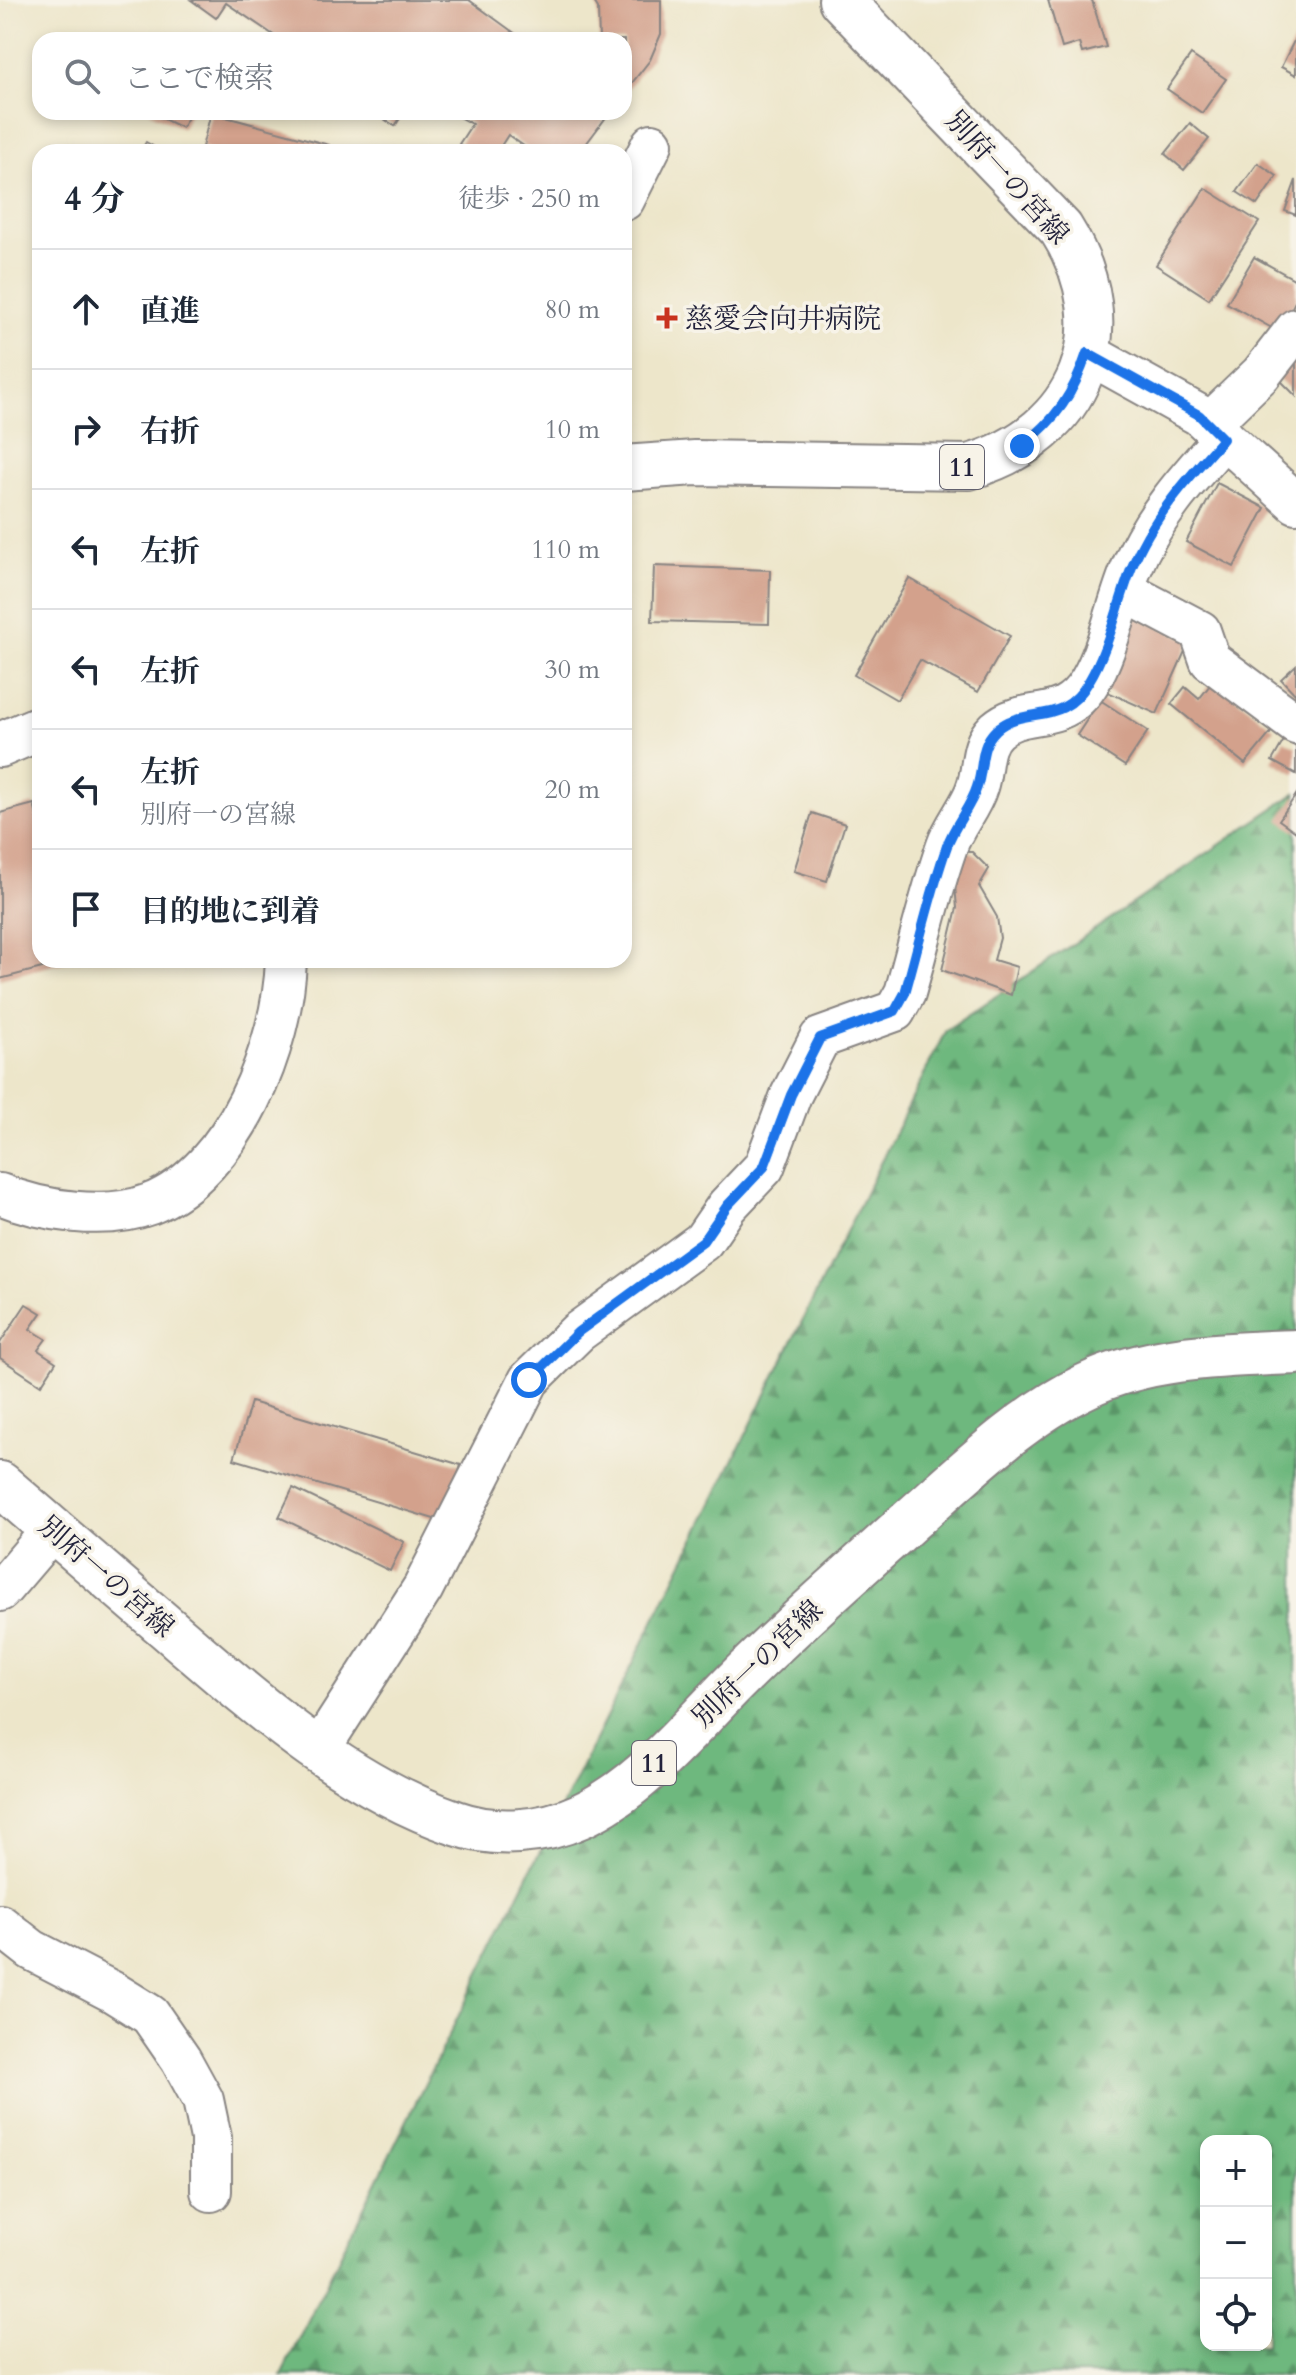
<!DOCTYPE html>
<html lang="ja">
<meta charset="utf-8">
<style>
body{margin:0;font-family:Cardo,"Noto Serif JP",serif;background:#f2f2f3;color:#1f2937}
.controls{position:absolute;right:24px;bottom:24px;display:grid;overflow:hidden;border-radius:16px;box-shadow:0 4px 12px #0003}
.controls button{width:72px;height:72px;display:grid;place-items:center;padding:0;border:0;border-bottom:2px solid #e0e1e3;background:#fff;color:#1f2937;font:40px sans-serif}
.stop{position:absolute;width:24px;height:24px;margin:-18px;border:6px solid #1a73e8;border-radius:50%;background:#fff}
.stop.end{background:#1a73e8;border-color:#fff;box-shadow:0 2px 8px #0008}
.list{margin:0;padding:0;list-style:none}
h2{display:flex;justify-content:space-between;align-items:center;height:104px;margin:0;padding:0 32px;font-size:34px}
h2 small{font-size:26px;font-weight:400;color:#747a83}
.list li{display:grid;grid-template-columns:52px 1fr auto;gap:24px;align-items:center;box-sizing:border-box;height:120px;padding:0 32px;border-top:2px solid #e0e1e3}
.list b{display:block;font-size:30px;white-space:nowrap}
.list p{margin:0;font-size:26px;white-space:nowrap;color:#747a83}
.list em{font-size:26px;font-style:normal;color:#747a83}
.icon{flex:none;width:44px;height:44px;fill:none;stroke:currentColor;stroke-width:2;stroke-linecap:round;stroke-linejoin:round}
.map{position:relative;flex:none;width:1296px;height:2375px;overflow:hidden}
.search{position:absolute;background:#fff;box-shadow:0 4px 12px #0003;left:32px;top:32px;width:600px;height:88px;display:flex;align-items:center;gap:20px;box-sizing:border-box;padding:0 28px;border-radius:24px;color:#747a83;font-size:30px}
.panel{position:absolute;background:#fff;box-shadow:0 4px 12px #0003;left:32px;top:144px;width:600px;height:824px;border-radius:24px}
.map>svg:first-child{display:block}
</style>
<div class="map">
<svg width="1296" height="2375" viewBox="0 0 1296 2375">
<defs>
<pattern id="forest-firs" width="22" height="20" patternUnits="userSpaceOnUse" patternTransform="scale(2)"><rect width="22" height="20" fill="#6eb87e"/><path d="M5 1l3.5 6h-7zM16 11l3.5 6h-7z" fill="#5a9568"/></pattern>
</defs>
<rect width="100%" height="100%" fill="#f7f3e8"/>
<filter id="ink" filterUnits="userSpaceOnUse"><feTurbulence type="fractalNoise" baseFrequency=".0125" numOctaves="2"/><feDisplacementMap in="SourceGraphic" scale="16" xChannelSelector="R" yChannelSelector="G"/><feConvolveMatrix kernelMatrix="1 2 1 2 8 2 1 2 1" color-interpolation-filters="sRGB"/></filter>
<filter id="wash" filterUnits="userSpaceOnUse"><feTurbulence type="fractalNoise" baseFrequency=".006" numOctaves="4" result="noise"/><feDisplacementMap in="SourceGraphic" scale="32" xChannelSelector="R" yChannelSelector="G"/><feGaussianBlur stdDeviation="1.8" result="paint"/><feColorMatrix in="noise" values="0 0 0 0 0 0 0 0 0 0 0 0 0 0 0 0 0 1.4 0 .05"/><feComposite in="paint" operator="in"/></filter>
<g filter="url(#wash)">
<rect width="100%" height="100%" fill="#ede6ca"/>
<path fill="url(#forest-firs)" stroke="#486d5c" stroke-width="2" fill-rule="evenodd" d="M1296,793V2375H281L946,1030ZM1206,2141H1266V2345H1206Z"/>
<g id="blocks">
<g fill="#d3a18c">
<path d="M191,0H469L524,40H281L226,3L216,18Z"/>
<path d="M593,0H661V34L650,60L624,93V40H599L598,8Z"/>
<path d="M1048,0H1092L1106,47L1082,53L1079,43L1062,48Z"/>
<path d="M1296,37V75L1281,67Z"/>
<path d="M1191,55L1226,79L1202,113L1167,89Z"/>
<path d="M149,112H191L182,128Z"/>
<path d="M373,112H404L395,126Z"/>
<path d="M450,112H610L580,152H526L528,149L508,135L497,152H471L459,144L472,124Z"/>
<path d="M211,113L329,145L327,152H220L202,147Z"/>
<path d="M1190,123L1209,139L1184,170L1165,154Z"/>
<path d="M146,142L163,152H140Z"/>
<path d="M1258,163L1277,176L1257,205L1237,192Z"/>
<path d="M1296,180V215L1285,211Z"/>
<path d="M1205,188L1259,222L1209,299L1156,265Z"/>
<path d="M1254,257L1296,280V300L1279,332L1227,303Z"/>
<path d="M1296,354V396L1276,376Z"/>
<path d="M1217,483L1265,508L1234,567L1186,542Z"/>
<path d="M654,566L770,570L769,624L652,621Z"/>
<path d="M909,578L1010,636L978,692L920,660L897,700L854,675Z"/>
<path d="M1136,617L1190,640L1157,714L1103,690Z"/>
<path d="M1296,665V695L1281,679Z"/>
<path d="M1214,680L1274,729L1245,764L1171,704L1185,687L1199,699Z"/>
<path d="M1100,700L1148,731L1125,766L1077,735Z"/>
<path d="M1284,740L1296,747V774L1272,761Z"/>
<path d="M1296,795V832L1279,820Z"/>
<path d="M34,804L40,829V960L69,961L0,979V813Z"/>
<path d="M812,813L845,824L827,881L794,871Z"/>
<path d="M952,852H972L989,869L979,886L997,917L1000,938L994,960L1017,967L1011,995L942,970L957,908Z"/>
<path d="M26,1304L41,1313L30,1329L46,1339L38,1350L56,1362L41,1385L0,1358V1343Z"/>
<path d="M251,1402L461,1465L444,1522L234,1459Z"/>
<path d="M293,1488L404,1542L390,1571L279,1517Z"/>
</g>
</g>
</g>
<g filter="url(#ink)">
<use href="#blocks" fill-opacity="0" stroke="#888482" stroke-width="2"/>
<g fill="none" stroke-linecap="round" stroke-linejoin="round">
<defs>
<g id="minor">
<path d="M624,200L652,144"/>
<path d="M1087,353L1199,415L1296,503"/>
<path d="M1209,424L1261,374L1296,329"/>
<path d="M1124,591L1200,631L1210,660L1296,724"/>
<path d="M0,1194C42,1211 106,1221 150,1204C235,1170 283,1045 286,960"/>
<path d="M0,1591L53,1529"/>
<path d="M319,1750L423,1588L529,1380L578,1332L703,1241L727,1206L764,1167L791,1095L820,1038L895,1011L905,993C919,944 930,894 947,846C954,825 971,807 977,787C984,767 979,746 996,730C1025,704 1062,728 1090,681C1110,646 1116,605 1132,567C1151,519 1189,477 1223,439"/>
<path d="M0,1925L32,1950L113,1992L150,2015L181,2060L203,2100L211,2138V2191"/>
</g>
<g id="major">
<path d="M624,468L695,463L969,467C1082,434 1124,329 1061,229L841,0"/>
<path d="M0,745L40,728"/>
<path d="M0,1484C58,1534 116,1584 174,1634C259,1707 348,1786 456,1823C495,1837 543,1833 580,1816C642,1788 688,1729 735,1682C789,1628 847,1577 904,1526C960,1477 1018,1418 1086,1386C1150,1355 1227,1355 1296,1352"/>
</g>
</defs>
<use href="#minor" stroke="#888482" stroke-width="44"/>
<use href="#major" stroke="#888482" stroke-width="48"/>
<use href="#minor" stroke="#fff" stroke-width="40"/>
<use href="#major" stroke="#fff" stroke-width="44"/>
</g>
</g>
<g fill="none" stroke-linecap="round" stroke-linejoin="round" filter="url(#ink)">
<path stroke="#1a73e8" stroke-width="10" d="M529,1380L578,1332L703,1241L727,1206L764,1167L791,1095L820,1038L895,1011L905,993C919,944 930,893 947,846C954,825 971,807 977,787C984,767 979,746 996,730C1025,704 1062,729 1089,681C1110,646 1117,605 1132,567C1151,519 1189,477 1223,439L1199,415L1087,353C1074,393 1056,420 1022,446"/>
</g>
<path fill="#c8321e" stroke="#f7f3e8" stroke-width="3" d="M663 306h8v8h8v8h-8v8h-8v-8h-8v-8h8z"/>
<g text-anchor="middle" stroke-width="7" stroke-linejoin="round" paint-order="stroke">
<g fill="#f7f3e8" stroke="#62616f" stroke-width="2">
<rect x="940" y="445" width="44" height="44" rx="6"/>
<rect x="632" y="1741" width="44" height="44" rx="6"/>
</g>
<g font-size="26" font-weight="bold" fill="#22223b">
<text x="962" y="476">11</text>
<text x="654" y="1772">11</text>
</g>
<g font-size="28" fill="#22223b" stroke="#f7f3e8">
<text transform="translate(1008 177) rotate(48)" y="10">別府一の宮線</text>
<text transform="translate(107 1576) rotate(41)" y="10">別府一の宮線</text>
<text transform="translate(757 1663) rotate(-44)" y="10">別府一の宮線</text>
</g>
<g font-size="28" fill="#22223b" stroke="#f7f3e8" text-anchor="start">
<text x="685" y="328">慈愛会向井病院</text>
</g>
</g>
</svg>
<div class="controls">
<button>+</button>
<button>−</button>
<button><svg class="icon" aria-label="locate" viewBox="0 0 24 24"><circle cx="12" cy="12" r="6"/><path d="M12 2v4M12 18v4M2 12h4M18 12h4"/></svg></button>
</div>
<div class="stop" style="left:529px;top:1380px"></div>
<div class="stop end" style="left:1022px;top:446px"></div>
<div class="search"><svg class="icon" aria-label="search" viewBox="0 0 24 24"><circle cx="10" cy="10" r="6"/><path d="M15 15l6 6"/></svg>ここで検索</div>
<section class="panel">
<h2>4 分<small>徒歩 · 250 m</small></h2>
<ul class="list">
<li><svg class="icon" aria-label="ahead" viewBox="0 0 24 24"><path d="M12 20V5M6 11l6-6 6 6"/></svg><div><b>直進</b></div><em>80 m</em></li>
<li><svg class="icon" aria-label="right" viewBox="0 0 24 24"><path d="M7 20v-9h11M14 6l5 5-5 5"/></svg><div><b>右折</b></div><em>10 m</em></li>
<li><svg class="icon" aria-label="left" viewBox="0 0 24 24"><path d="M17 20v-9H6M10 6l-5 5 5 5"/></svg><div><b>左折</b></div><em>110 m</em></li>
<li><svg class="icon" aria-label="left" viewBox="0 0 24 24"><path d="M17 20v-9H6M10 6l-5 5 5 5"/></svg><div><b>左折</b></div><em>30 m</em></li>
<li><svg class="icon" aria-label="left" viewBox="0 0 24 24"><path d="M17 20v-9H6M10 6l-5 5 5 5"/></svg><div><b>左折</b><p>別府一の宮線</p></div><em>20 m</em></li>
<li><svg class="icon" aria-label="arrive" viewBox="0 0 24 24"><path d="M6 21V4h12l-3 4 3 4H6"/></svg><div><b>目的地に到着</b></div></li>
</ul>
</section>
</div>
